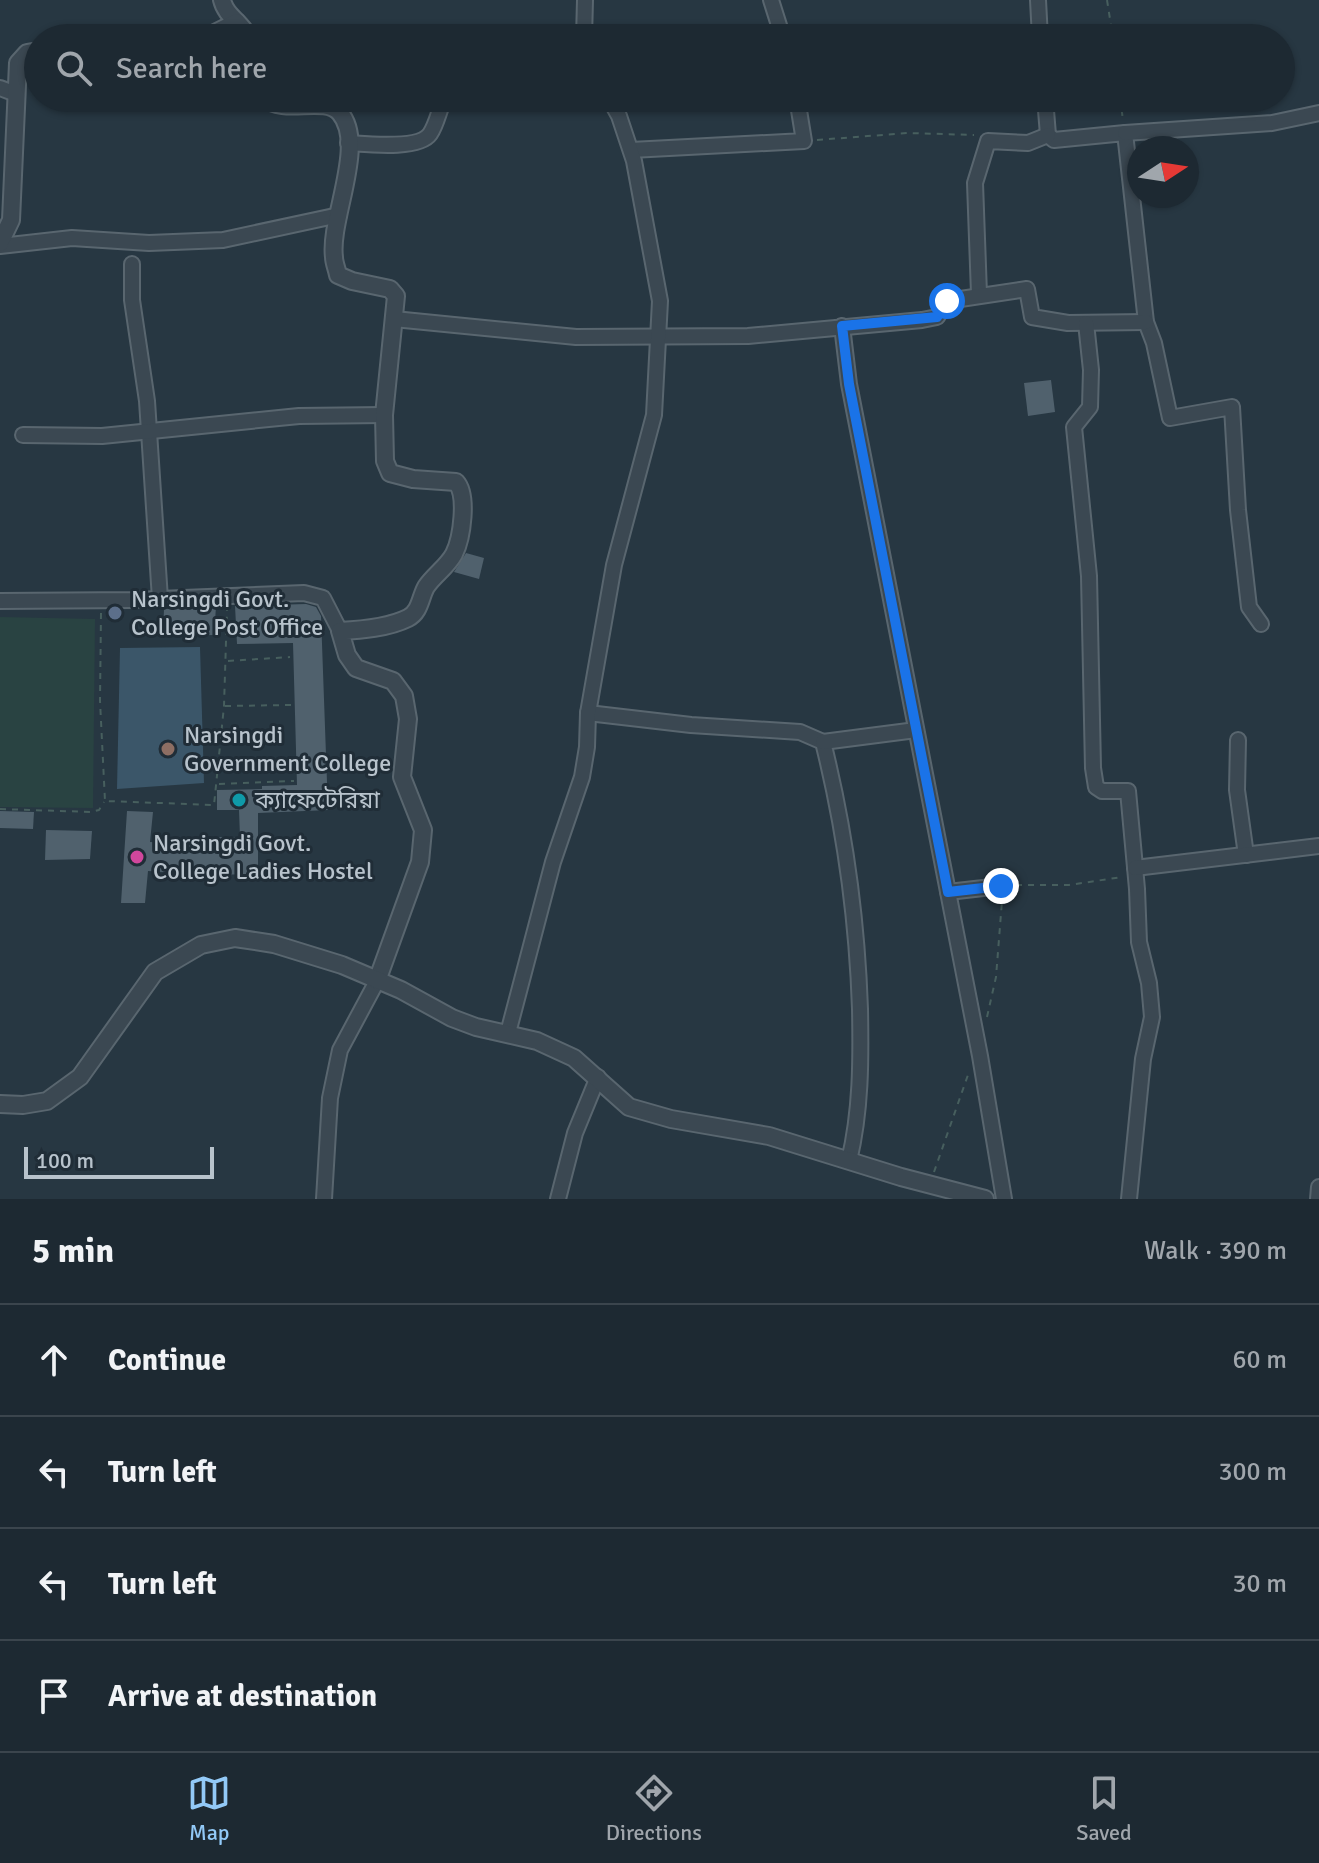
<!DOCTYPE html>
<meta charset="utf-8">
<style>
body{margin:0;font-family:Signika,"Noto Sans Bengali",sans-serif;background:#25313a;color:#f1f3f6}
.compass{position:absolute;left:1127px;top:136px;width:72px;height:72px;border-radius:50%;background:#1d2932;box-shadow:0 2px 6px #0004;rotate:78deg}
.scale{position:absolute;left:24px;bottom:20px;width:190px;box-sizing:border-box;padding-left:8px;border:4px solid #b8c3cc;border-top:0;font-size:22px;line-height:28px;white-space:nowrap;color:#b8c3cc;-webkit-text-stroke:6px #202d37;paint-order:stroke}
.stop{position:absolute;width:24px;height:24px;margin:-18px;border:6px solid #1a73e8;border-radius:50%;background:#fff}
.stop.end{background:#1a73e8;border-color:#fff;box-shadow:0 2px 8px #0008}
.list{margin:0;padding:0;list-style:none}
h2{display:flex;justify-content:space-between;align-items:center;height:104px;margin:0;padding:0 32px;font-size:34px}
h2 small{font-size:26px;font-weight:400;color:#a0a6ac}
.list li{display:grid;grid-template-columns:52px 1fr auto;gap:24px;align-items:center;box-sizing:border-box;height:112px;padding:0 32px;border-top:2px solid #3b454d}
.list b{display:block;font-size:30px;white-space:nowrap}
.list em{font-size:26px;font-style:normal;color:#a0a6ac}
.icon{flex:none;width:44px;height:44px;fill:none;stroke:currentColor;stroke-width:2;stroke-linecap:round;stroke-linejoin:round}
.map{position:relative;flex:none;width:1319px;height:1199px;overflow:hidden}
.search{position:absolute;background:#1d2932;box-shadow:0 2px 6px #0004;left:24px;right:24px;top:24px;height:88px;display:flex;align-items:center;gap:20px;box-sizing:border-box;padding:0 28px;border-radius:44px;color:#a0a6ac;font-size:30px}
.sheet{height:552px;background:#1d2932}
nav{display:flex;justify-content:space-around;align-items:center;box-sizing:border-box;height:112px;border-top:2px solid #3b454d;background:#1d2932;font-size:22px;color:#a0a6ac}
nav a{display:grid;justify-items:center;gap:4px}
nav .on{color:#92c9f7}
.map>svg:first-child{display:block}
</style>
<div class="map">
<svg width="1319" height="1199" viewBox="0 0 1319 1199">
<rect width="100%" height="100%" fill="#273742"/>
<path fill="#294342" d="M0,617L95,619L93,808L0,807Z"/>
<path fill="#3b5669" d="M200,647L204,783L117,789L120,648Z"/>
<g fill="#50616d">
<path d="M1051,380L1055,412L1028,416L1024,383Z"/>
<path d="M466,553L484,558L479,579L454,572Z"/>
<path d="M306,604L316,607L321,616L328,810L258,813V874L209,875L148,871L145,903H121L127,811L153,812L150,842L209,845L210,837H240L239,810H217V790L262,789V786L297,785L293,643L237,644L235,606Z"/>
<path d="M216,607L214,635L163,636L164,609Z"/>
<path d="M0,811L34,812L33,829L0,828Z"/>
<path d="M46,830L92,831L90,859L45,860Z"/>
</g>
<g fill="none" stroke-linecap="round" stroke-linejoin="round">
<defs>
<g id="minor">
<path d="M771,0L783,38"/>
<path d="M1038,0L1040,38"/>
<path d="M584,38L585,0"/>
<path d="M0,88L16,94"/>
<path d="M1045,98L1048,135L1054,140L1125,133L1146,322L1154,343L1170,418L1232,407L1238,510L1249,607L1261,624"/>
<path d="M1125,133L1272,123L1319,113"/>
<path d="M348,143C366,144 419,150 430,134C437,124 439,109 445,98"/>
<path d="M631,150L804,141L797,98"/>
<path d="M0,246L72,238L149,243L223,240L339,215"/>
<path d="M132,264V300L147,401L160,599"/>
<path d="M979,294L975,183L988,141L1028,143L1048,135"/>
<path d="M394,319L576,337L748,336L922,320L937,317L947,301L1027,289L1032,317L1068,323L1146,322"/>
<path d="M1086,323L1091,370L1090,407L1074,427L1089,576L1093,768L1096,787L1102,791H1128L1137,889L1139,942L1149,983L1152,1017L1143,1059L1129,1199"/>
<path d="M842,326L849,384L980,1056L1004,1199"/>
<path d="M23,435L102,436L299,416L384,415"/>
<path d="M0,601L135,600L304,593L323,598L340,631"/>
<path d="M588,713L691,725L800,732L823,742C845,830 857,919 860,1009C861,1060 861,1111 849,1161"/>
<path d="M1238,740L1237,790L1246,855"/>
<path d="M823,742L916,730"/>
<path d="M1135,868L1319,846"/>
<path d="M948,892L1001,886"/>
<path d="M508,1033L553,862L582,777L587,747L588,713L614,565L654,415L660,301L634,161L619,116L609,98"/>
<path d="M324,1199L330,1098L340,1050L377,981"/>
<path d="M558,1199L575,1133L598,1077"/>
<path d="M1318,1199L1319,1187"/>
</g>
<g id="tertiary">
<path d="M222,0C226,17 242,22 249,38"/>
<path d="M135,38L147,35L158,38"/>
<path d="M194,38L209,36L237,22"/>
<path d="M265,98C284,115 325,95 340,113C367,145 329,219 334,257C334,263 337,269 338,275L352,281L390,289L396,296L384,415L385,461L390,473L413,479L456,482C468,495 462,538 454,554C447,567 434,575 426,587C420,598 420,612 408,618C388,628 361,630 340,631L347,655L356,668L393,681L404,696L408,719L402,777L423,830L420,862L377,981"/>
<path d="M0,243L11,220L18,63L27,53L38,51"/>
<path d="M0,1104L23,1105L47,1101L80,1077L155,972L201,945L235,938L274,944L342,965L401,990L452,1018L476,1027L537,1041L574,1058L629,1107L671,1119L769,1136L901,1177L985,1199"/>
</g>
</defs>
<use href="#minor" stroke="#59666f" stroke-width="18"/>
<use href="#tertiary" stroke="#59666f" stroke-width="20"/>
<g stroke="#475f5e" stroke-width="2" stroke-dasharray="6 6" stroke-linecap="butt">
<path d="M1107,0L1113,38"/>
<path d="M1120,98L1123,120"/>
<path d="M817,140L908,133L974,135"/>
<path d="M101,613L100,701L105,801L214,805L224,706L227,609"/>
<path d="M228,661L290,657"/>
<path d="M225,706L291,705"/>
<path d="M219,784L294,781"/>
<path d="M0,809L91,812L99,810L104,802"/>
<path d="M1016,885H1069L1122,877"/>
<path d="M987,1017L996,977L1002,901"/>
<path d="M934,1172L969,1072"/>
</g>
<use href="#minor" stroke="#3b4852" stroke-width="14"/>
<use href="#tertiary" stroke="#3b4852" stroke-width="16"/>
</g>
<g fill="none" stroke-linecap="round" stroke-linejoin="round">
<path stroke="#1a73e8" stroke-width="10" d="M947,301L937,317L842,326L849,384L948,892L1001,886"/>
</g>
<circle fill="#5c6f8a" stroke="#202d37" stroke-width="3" cx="115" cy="613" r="8"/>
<circle fill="#8d6e63" stroke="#202d37" stroke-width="3" cx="168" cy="749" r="8"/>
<circle fill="#0f9aa8" stroke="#202d37" stroke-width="3" cx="239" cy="800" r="8"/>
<circle fill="#d1479c" stroke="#202d37" stroke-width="3" cx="137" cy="857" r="8"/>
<g text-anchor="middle" stroke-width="6" stroke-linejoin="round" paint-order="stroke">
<g font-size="24" fill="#b8c3cc" stroke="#202d37" text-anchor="start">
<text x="131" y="607">Narsingdi Govt.<tspan x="131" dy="28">College Post Office</tspan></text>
<text x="184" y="743">Narsingdi<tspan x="184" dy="28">Government College</tspan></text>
<text x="255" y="808">ক্যাফেটেরিয়া</text>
<text x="153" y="851">Narsingdi Govt.<tspan x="153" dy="28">College Ladies Hostel</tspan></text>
</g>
</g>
</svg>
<svg class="compass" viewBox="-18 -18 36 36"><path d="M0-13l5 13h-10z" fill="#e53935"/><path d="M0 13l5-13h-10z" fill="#a0a6ac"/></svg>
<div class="scale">100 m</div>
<div class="stop" style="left:947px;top:301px"></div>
<div class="stop end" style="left:1001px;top:886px"></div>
<div class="search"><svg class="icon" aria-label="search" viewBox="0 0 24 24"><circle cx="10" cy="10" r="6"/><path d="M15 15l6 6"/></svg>Search here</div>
</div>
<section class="sheet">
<h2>5 min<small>Walk · 390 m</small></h2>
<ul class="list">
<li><svg class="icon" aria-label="ahead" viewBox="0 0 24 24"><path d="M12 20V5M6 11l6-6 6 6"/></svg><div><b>Continue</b></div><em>60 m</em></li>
<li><svg class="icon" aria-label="left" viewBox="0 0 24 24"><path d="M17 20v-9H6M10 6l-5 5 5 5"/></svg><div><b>Turn left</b></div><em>300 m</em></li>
<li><svg class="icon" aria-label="left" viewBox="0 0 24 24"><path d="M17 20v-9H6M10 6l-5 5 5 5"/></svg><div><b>Turn left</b></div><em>30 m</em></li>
<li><svg class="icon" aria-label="arrive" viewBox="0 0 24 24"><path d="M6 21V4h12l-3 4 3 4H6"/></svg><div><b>Arrive at destination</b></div></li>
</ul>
</section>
<nav>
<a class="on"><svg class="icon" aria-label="map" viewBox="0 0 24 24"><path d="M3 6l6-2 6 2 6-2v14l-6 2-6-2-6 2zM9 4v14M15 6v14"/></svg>Map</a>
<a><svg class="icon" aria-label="directions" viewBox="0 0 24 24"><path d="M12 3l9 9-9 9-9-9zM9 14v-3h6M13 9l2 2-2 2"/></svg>Directions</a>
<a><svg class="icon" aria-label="saved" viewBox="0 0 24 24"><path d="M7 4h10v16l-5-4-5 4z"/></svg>Saved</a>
</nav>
